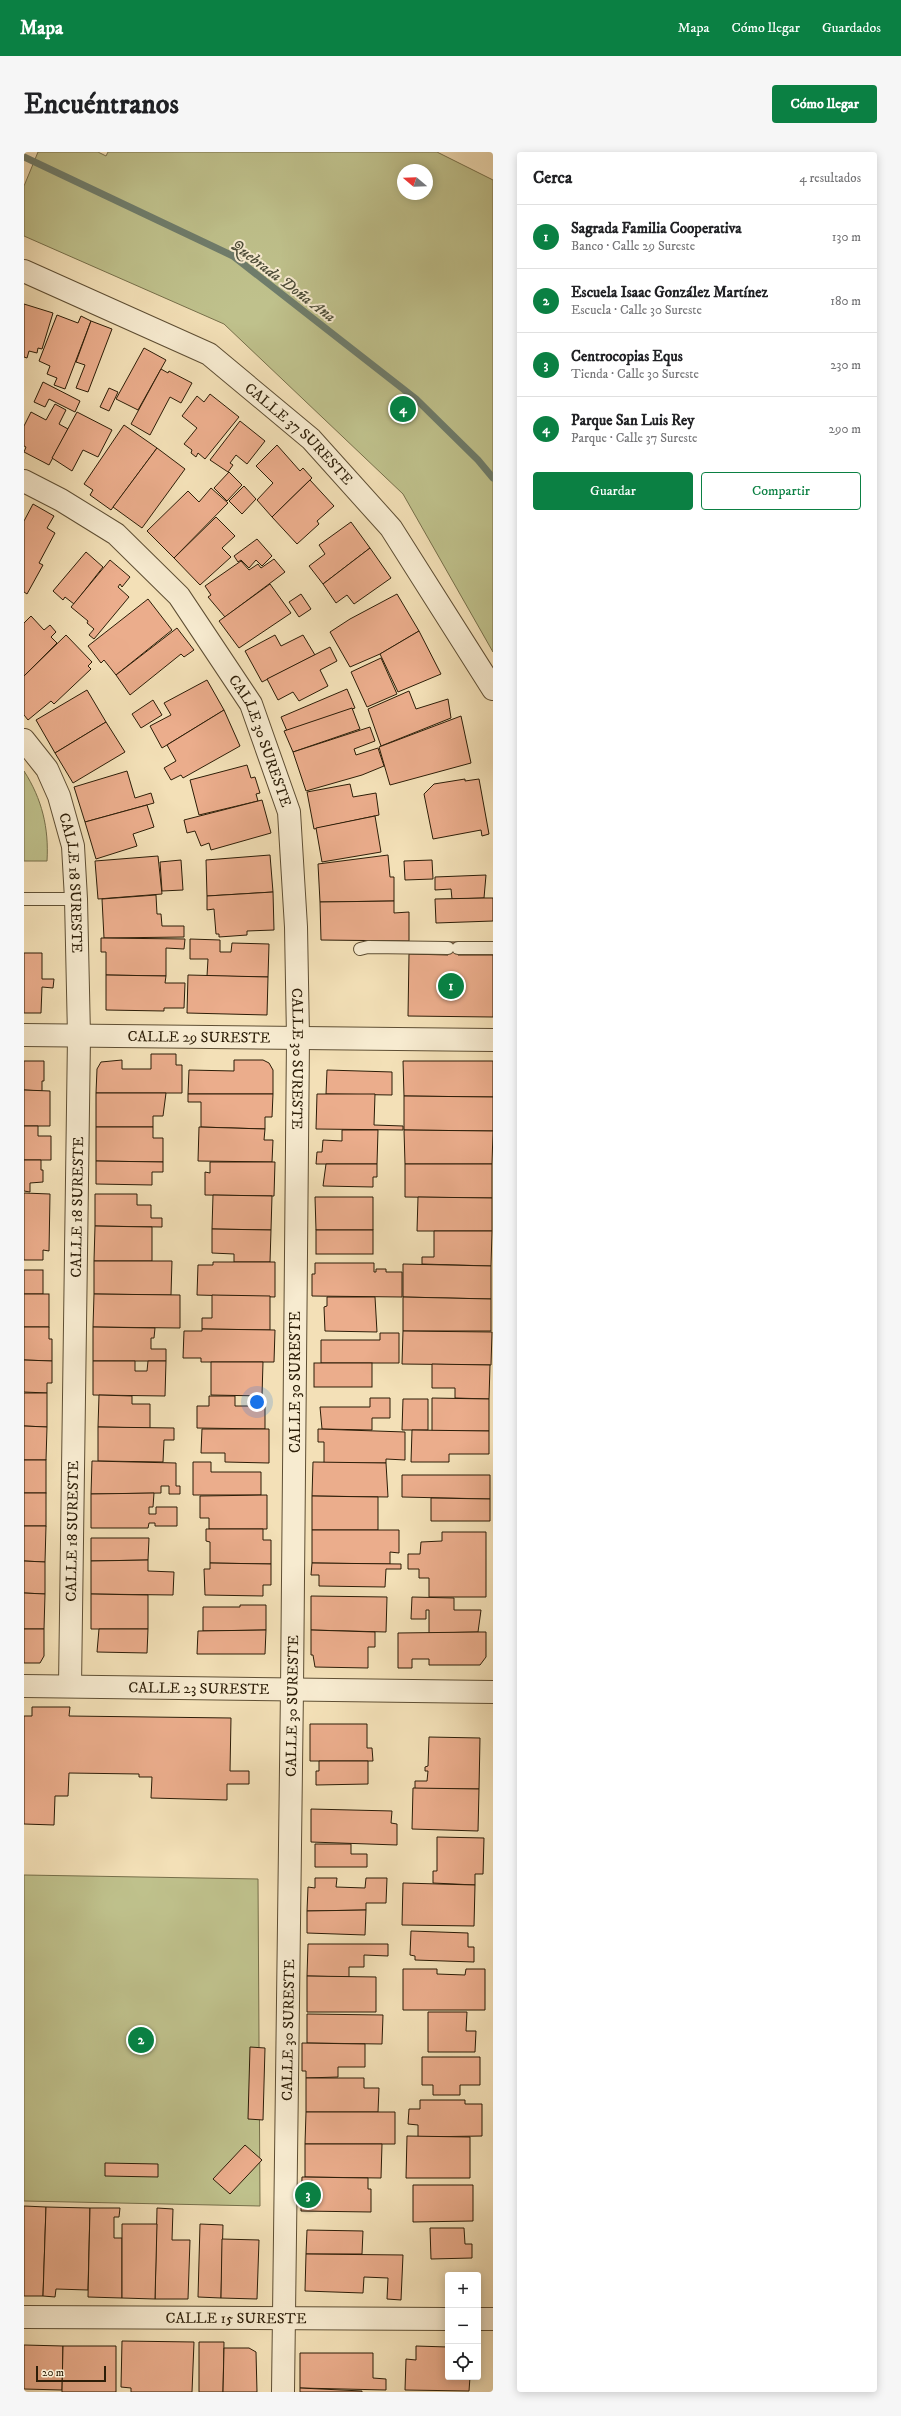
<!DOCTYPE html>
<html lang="es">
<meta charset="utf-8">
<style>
body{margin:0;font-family:"IM FELL DW Pica",serif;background:#f6f6f6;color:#202124}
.controls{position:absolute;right:12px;bottom:12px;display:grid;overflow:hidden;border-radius:4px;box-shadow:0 2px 10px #0003}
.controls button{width:36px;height:36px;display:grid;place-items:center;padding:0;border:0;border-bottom:1px solid #e0e0e0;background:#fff;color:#202124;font:20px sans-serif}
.compass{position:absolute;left:373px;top:12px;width:36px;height:36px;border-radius:50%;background:#fff;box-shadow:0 2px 10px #0003;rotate:289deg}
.scale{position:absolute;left:12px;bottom:10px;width:70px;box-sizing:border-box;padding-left:4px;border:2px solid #2c1d07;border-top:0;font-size:11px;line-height:14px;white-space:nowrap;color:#2c1d07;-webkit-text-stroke:3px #f7ebd0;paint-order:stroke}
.you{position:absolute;left:233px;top:1250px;width:14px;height:14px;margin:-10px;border:3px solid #fff;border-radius:50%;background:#1a73e8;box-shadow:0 0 0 6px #1a73e833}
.badge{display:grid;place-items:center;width:26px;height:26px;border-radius:50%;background:#0b8043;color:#fff;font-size:13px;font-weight:700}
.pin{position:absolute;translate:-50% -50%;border:2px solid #fff;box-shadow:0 1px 4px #0006}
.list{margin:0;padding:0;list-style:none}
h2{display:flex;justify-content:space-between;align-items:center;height:52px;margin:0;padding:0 16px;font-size:17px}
h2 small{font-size:13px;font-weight:400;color:#757577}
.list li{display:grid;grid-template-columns:26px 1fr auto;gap:12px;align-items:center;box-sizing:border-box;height:64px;padding:0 16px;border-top:1px solid #e0e0e0}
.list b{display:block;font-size:15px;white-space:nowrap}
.list p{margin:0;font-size:13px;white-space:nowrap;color:#757577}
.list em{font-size:13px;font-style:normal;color:#757577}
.actions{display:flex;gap:8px;padding:12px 16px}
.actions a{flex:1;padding:9px 0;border:1px solid #0b8043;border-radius:4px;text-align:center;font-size:14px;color:#0b8043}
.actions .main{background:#0b8043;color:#fff}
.icon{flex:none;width:22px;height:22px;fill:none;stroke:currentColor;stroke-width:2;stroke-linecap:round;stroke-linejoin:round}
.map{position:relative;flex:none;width:469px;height:2240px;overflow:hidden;border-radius:4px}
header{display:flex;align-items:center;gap:24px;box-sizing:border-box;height:56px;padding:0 20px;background:#0b8043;color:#fff}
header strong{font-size:19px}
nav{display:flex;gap:22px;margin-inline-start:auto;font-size:14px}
.intro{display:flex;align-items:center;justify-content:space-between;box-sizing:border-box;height:96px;padding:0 24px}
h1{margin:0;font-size:28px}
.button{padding:10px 18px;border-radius:4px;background:#0b8043;color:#fff;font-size:14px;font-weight:700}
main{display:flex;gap:24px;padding:0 24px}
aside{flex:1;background:#fff;border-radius:4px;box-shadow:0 2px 10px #0003}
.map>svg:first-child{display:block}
</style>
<header>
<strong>Mapa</strong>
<nav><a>Mapa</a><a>Cómo llegar</a><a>Guardados</a></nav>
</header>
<div class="intro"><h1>Encuéntranos</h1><a class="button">Cómo llegar</a></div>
<main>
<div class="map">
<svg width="469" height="2240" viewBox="0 0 469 2240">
<rect width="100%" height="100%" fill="#f3e0b7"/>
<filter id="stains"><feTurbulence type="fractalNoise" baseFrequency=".005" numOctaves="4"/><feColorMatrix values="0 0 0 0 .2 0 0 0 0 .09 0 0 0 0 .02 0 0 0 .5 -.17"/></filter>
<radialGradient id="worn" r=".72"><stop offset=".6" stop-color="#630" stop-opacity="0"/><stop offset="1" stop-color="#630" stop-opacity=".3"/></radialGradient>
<g fill="#bfc18c" stroke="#766f4a" fill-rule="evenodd">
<path d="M14,0H74L82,4L84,0H413L469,28V500L379,342L200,172L0,84V34ZM379,18H403V42H379Z"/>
<path d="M0,619C18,647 25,676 23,709H0Z"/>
<path d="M0,1723L234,1727L236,2054L0,2049Z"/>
</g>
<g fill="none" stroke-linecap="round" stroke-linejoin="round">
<path stroke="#6f7d6c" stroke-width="7" d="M0,5L209,104L392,247L454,308L469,326"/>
</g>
<g fill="#ebad8c" stroke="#2c1d07">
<path d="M0,152L29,161L18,197L14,196L13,201L5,199L3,206L0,205Z"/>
<path d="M33,163L54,171L57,164L67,169L41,237L30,233L33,226L23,222L26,214L15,209Z"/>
<path d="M67,169L88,177L64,240L52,236L61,213L52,210Z"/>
<path d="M120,196L142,208L114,258L92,247Z"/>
<path d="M137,217L144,221L145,219L168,231L157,251L146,245L126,283L107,272Z"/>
<path d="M19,230L56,249L51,260L25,247L21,255L10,250Z"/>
<path d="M85,236L94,240L85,259L76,255Z"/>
<path d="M186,242L215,265L181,307L174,301L172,305L167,301L168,298L160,292L173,276L158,264L173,244L180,250Z"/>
<path d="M31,252L42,258L35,272L44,277L25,313L0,300L2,295L0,294V274L7,260L22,268Z"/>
<path d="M53,260L88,278L74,305L59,298L48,319L28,306Z"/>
<path d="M216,269L241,289L223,312L212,303L206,311L209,313L204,320L186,308Z"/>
<path d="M100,273L133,296L87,358L66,343L69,338L60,332Z"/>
<path d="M253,293L276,319L279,316L288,326L248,365L233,348L249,331L232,314Z"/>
<path d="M133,296L161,317L118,376L89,355Z"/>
<path d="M205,320L218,333L203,349L190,336Z"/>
<path d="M286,328L310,354L293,369L295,372L273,392L248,365Z"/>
<path d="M220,334L232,347L218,362L205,349Z"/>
<path d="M187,336L204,351L150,406L123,379L164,339L175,350Z"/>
<path d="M9,352L30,364L23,376L31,381L15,411L19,413L3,442L0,440V369Z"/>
<path d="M192,365L211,384L198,396L207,405L176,433L150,406Z"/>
<path d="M327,370L346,396L299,432L285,414L301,402L295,393Z"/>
<path d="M233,387L248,404L238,414L232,408L225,416L217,408L214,410L210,404Z"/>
<path d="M346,396L367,426L330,452L323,443L312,451L299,432Z"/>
<path d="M62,400L79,415L50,452L41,445L39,448L29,439Z"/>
<path d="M250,407L261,420L201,465L184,445L187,443L181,434L217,409L225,418L234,412L237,416Z"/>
<path d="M86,408L106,425L98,435L96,432L94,435L105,445L70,487L65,483L70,477L63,471L64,469L47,455Z"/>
<path d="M246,432L267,461L215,496L195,469Z"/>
<path d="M277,442L287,457L275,465L265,450Z"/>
<path d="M373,442L395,479L356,502L326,515L306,480L326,467Z"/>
<path d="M124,447L148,478L92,523L80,508L77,511L64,494Z"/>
<path d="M7,464L20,478L26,473L32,480L27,485L33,491L0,524V471Z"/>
<path d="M153,476L170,498L160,505L157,502L106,543L92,523Z"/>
<path d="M395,479L417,522L374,540L356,502Z"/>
<path d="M42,483L68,510L64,514L67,517L30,552L27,549L4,568L0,563V524Z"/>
<path d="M251,483L257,494L279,483L291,503L238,530L221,499Z"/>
<path d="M306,495L313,509L296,518L304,534L275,549L269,540L254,548L243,527Z"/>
<path d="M357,506L373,542L343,555L327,520Z"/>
<path d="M183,528L200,558L138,596L126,574L147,563L140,551Z"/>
<path d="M323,537L331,556L263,579L257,565Z"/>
<path d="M63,538L82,570L31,601L12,568Z"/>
<path d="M385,539L392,557L424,547L427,566L357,594L344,557Z"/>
<path d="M129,548L138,563L117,576L108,562Z"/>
<path d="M328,556L336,577L269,600L260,579Z"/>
<path d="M200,558L216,594L159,626L157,623L147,628L140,616L152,609L143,593Z"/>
<path d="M437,564L447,611L366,633L355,595Z"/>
<path d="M82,570L101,600L49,631L31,601Z"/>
<path d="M346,575L351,589L330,597L332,603L354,596L360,614L338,623L282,639L269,600Z"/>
<path d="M223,613L227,626L231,625L236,641L232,642L234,649L175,663L166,628Z"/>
<path d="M103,619L111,646L127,641L130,651L61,670L50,635Z"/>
<path d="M441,627V629L455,627L465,682L458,684L457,678L409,687L400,642L410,632Z"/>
<path d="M326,632L329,645L352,641L355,663L290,677L283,640Z"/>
<path d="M238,648L247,681L187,698L185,691L177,694L171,679L163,681L160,668Z"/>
<path d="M123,653L130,675L109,682L113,694L72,707L61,670Z"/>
<path d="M351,664L357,700L298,710L292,676Z"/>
<path d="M246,703L249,740L183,744L182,708Z"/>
<path d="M364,703L366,725H370V749L296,750L294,712Z"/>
<path d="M134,704L138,742L74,747L71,709Z"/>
<path d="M157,708L159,738L138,739L136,710Z"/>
<path d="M408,708L409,727L381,728L380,709Z"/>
<path d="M462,723L460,746L428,747L427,737L411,738V725Z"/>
<path d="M249,740L250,778L223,779V783L195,785V782H192L190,757L183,758V744Z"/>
<path d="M132,743L133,762H137L138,774H160V785L80,786L78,747Z"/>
<path d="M460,746H469V769L412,771L411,747Z"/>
<path d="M370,749V761L385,760V789L297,788L296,750Z"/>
<path d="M77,786L161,787L160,797L142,796V824L82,823V800H77Z"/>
<path d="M166,787L196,788V800H207L208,791L245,792L244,825L183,824L184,807H166Z"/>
<path d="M424,790H435L434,803H469V865L384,864L385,802L424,803Z"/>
<path d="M0,801H18V827H30L29,836L18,835L17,861H0Z"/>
<path d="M82,823L142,824L141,831H161L160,856H140V859L82,858Z"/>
<path d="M164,823L244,825L243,863L163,861Z"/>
<path d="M127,902H152V913H158V941H72L73,917L77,910L98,908V917H127Z"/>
<path d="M210,908H239L245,911L249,918V942H164L165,918L210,919Z"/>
<path d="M0,909H20V929H18V939L0,938Z"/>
<path d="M379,909H469V945L380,944Z"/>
<path d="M303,918L368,920V943L302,942Z"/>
<path d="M0,938L26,939V974H0Z"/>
<path d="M72,941H142L139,964H129V975H72Z"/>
<path d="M164,942H249L248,965H241V977L177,975V950H164Z"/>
<path d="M293,942H351L350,973L379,974V978L292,977Z"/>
<path d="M380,944L469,945V979L380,978Z"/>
<path d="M0,974H14V984H27V1008H0Z"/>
<path d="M72,975H129V986H139V1010L72,1009Z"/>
<path d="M175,975L241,977L240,988H249L248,1010L174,1009Z"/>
<path d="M318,978H354L353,1012H292L293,1000H298L299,988L318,989Z"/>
<path d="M380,978L469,979L468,1012H381Z"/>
<path d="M0,1008H17V1018H19V1030L6,1031V1040L0,1039Z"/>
<path d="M72,1009L139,1010V1020H128V1033L72,1032Z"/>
<path d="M186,1010H251L250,1044L181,1043V1020L186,1021Z"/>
<path d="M302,1012H353V1025H349V1035L299,1034Z"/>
<path d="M381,1012H468V1046L381,1045Z"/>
<path d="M0,1041L26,1042L25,1099L19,1098V1108H0Z"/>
<path d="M71,1042H113V1053H127V1066H138V1075L71,1074Z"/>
<path d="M189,1043L248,1044L247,1078L188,1077Z"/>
<path d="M291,1045H349V1078H292Z"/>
<path d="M394,1045L468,1046V1079H393Z"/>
<path d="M71,1074L128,1075V1109H70Z"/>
<path d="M188,1077L247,1078L246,1110H210V1102L188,1101Z"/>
<rect x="292" y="1078" width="57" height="24"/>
<path d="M410,1079H468L467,1114L398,1112V1105H410Z"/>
<path d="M70,1109H148L147,1143L70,1142Z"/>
<path d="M189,1110H251V1145L173,1143L174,1113H189Z"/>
<path d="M291,1111H350V1120H352V1117H362V1120H378V1145L288,1144V1122H291Z"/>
<path d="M379,1112L467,1114V1147L379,1145Z"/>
<rect x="0" y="1118" width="19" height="24"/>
<rect x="0" y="1142" width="25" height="33"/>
<path d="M70,1142L156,1143V1176L69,1175Z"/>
<path d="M188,1143L246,1144V1178L178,1177V1166H188Z"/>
<path d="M303,1145H351L353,1180L301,1179L300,1155L303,1154Z"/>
<path d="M379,1145L467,1147V1179H379Z"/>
<path d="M0,1175H25V1187H28V1209L0,1208Z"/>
<path d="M69,1175L131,1176L130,1186H127V1197H142V1209H69Z"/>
<path d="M178,1177L251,1178L250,1210H177V1206H159L160,1179H178Z"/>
<path d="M379,1179L468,1180L467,1213L378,1212Z"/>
<path d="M356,1181H375V1211H297V1188H356Z"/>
<path d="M0,1208L28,1209V1231H23V1241L0,1240Z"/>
<path d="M69,1209H111V1219H123L124,1209H142L141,1244L69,1243Z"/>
<path d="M187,1210H239L238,1244L187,1243Z"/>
<rect x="290" y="1211" width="58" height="24"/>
<path d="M408,1212L466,1213L465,1247L431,1246V1236H408Z"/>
<path d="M0,1241H23V1275L0,1274Z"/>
<path d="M75,1243L108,1244V1252H126V1276L74,1275Z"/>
<path d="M185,1244H211V1254H241V1277L173,1276V1254H185Z"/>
<path d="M346,1246H366V1266H348V1278L298,1277L296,1255H346Z"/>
<path d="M408,1246L465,1247V1279H408Z"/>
<path d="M379,1247H404V1278H378Z"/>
<path d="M0,1274L23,1275L22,1308H0Z"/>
<path d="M74,1275L150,1276V1288H140L139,1310L74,1309Z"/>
<path d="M178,1277H245V1311L201,1310V1301H177Z"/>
<path d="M294,1277L381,1280V1308L362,1307V1311H300V1290H294Z"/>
<path d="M388,1278L465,1279V1302H425V1310H387Z"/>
<rect x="0" y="1308" width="22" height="33"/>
<path d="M68,1309L152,1311V1334H156V1342H145V1334H137V1341L67,1342Z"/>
<path d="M169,1310H187V1320H237V1343H169Z"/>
<path d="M289,1310L362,1311L364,1345L288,1344Z"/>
<path d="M378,1323H466V1347L378,1345Z"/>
<rect x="0" y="1341" width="22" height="33"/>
<path d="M130,1341L129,1355H125V1362H132V1355H153V1374H131V1371H125L124,1376H67V1342Z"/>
<path d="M243,1343V1377H185V1366H176V1344Z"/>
<path d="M288,1344L354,1345V1378H288Z"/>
<path d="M407,1346L466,1347V1369H407Z"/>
<path d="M0,1374H22L21,1410L0,1409Z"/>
<path d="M182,1377H239V1388H247V1412L186,1411V1390L182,1389Z"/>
<path d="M288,1378H375V1401L366,1400V1412L288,1411Z"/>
<path d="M418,1380H462V1445H405V1426H395V1417H384V1402H396L397,1390L418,1389Z"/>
<path d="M67,1386H125L124,1408L67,1409Z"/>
<path d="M124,1408V1419L150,1420L149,1443L67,1442V1409Z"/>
<path d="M0,1409L21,1410V1442L0,1441Z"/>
<path d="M186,1411L247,1412V1433H239V1444L181,1443L180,1417H186Z"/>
<path d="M288,1411L377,1412V1417H362L361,1435L295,1434V1423H287Z"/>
<path d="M0,1441L21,1442L20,1477H0Z"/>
<path d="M67,1442L124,1443V1477H67Z"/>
<path d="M287,1444L363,1445L362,1480L287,1478Z"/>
<path d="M388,1445L430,1446V1458H457L454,1480L405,1481V1458H402V1467H387Z"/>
<path d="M216,1453H242V1478L179,1479V1455H216Z"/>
<path d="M0,1477H20V1504L16,1511H0Z"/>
<path d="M75,1477H124L123,1501L73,1500Z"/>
<path d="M242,1478L241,1502H173L174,1479Z"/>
<path d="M287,1478L351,1480V1495H344V1516L291,1515L289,1503H287Z"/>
<path d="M454,1480H462V1505L456,1513H405V1507H388V1516H374V1481Z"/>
<path d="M8,1555H46L45,1564L207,1566L206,1619H225V1632H203V1648L127,1646L128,1625H115V1622L45,1621L44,1644H31L30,1673L0,1672V1564H8Z"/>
<path d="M286,1572H343V1596H348L349,1609H286Z"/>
<path d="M405,1585L456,1586L455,1637H391V1629H403L404,1619H401V1615L404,1614Z"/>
<path d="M295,1609H344V1632L292,1633V1619H295Z"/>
<path d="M389,1636L455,1637L454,1679L388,1677Z"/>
<path d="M287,1657L368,1659L367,1671L373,1672V1693L287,1690Z"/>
<path d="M413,1685L460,1686L459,1722H451V1733L409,1731V1719H413Z"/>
<path d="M291,1692H327V1702H343V1715H291Z"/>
<path d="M291,1726H313L312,1735L341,1736L342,1726H363L362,1751H342V1758L283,1759L284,1735L291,1736Z"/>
<path d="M379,1731L451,1733L450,1774L378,1773Z"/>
<path d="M342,1758L341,1783L283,1781V1759Z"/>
<path d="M387,1779L444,1781V1795H450V1810L391,1808V1804L386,1803Z"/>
<path d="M284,1792H364V1804L340,1803V1815H325V1825L283,1824Z"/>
<path d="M379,1817H413V1822L441,1823L442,1817H461V1858H379Z"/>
<path d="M283,1824L352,1825V1860H283Z"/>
<path d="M404,1860H443L442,1879H452L451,1900H404Z"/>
<path d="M283,1862L359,1863L358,1892L283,1891Z"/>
<path d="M278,1891L341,1892V1915H314V1925L282,1926V1919H278Z"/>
<path d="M226,1895L241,1896L239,1968L224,1967Z"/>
<path d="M398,1905H456V1933H436V1943H409V1933H398Z"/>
<path d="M282,1926H340V1936H355L354,1960H282Z"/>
<path d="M396,1948H441V1952H458V1984L394,1985V1973L384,1972L385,1957H396Z"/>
<path d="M282,1960H371V1992H281Z"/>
<path d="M383,1984L446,1985V2026H382Z"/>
<path d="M281,1992H358L357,2026L281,2025Z"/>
<path d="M221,1993L238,2008L206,2042L189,2027Z"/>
<path d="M81,2011L134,2012V2025L81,2024Z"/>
<path d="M278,2025L344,2026V2037H347V2060L277,2059Z"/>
<path d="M389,2033H449V2069L389,2070Z"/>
<path d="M0,2054L22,2055L19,2144H0Z"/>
<path d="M22,2055L66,2056L64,2138L32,2137L31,2145L19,2144Z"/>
<path d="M66,2056H96L95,2065H90V2086H98V2146L64,2145Z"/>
<path d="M133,2056L149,2057L148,2088H166L164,2147H131Z"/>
<path d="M98,2072H133L131,2147L98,2146Z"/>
<path d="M176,2072L199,2073L197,2146L174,2145Z"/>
<path d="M406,2076H440L441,2092H448V2106L407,2107Z"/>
<path d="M283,2078L339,2079L338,2102H282Z"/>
<path d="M198,2087L235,2088L233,2147L197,2146Z"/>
<path d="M282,2102L379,2103L377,2148L363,2147L364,2126L340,2125L339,2141L281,2139Z"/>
<path d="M98,2189L170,2190L168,2240H107V2236L97,2235Z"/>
<path d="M175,2190H200L199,2240H175Z"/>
<path d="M0,2193L39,2194L38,2238L0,2237Z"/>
<path d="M39,2194H92V2240H38Z"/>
<path d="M392,2194L424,2195V2225H446L445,2239L381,2238L382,2207L392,2208Z"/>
<path d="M200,2196H225L232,2200L233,2240H199Z"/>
<path d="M276,2201H349V2226L362,2227V2238L276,2236Z"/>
<path d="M276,2236L338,2239V2240H276Z"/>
</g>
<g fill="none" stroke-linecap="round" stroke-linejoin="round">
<defs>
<g id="service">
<path d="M0,747H52"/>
<path d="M434,796H469"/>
<path d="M336,797L344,795L424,796"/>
</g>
<g id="minor">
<path id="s1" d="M0,119L185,202L287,287L367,376L469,537"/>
<path id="s2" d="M0,329L37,348L92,382L155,444L227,552L265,660L272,775L274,885L268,1537L259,2240"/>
<path id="s3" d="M0,588L23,617L35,644L49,694L52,747L55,884L46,1534"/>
<path id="s4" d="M0,883L469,888"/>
<path id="s5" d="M0,1534L469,1540"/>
<path id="s6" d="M0,2165L424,2167"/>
<path d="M454,2167H469"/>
</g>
</defs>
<use href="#service" stroke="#5e4e33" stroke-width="14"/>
<use href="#minor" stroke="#5e4e33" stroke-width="24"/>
<use href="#service" stroke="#f7ebd0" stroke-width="12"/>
<use href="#minor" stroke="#f7ebd0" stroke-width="22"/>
</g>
<g text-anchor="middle" stroke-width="4" stroke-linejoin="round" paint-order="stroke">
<g font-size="15" fill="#2c1d07" stroke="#f7ebd0">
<text dy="5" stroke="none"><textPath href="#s1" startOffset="323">CALLE 37 SURESTE</textPath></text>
<text dy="5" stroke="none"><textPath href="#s2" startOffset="362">CALLE 30 SURESTE</textPath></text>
<text dy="5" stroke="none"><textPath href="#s3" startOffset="155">CALLE 18 SURESTE</textPath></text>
<text dy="5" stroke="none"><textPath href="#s4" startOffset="175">CALLE 29 SURESTE</textPath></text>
<text dy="5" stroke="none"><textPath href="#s2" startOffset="686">CALLE 30 SURESTE</textPath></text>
<text transform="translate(53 1055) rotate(-89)" y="5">CALLE 18 SURESTE</text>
<text transform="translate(271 1230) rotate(-90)" y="5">CALLE 30 SURESTE</text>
<text transform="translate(48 1379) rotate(-89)" y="5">CALLE 18 SURESTE</text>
<text dy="5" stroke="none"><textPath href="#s5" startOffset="175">CALLE 23 SURESTE</textPath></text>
<text transform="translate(268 1554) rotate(-89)" y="5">CALLE 30 SURESTE</text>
<text transform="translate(264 1878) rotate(-89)" y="5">CALLE 30 SURESTE</text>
<text dy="5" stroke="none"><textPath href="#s6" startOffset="212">CALLE 15 SURESTE</textPath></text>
</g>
<g font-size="16" font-style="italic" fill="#4d4d39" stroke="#f7ebd0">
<text transform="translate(260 128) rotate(37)" y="6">Quebrada Doña Ana</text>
</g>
</g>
<rect width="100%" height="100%" filter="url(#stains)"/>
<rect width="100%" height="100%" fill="url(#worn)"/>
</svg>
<div class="controls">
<button>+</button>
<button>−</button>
<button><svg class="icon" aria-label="locate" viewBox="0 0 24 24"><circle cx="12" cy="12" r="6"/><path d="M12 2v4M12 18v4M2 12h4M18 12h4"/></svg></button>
</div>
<svg class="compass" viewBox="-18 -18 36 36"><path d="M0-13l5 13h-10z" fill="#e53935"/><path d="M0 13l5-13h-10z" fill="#757577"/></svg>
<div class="scale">20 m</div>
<div class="you"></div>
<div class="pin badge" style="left:427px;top:834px">1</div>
<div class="pin badge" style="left:117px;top:1888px">2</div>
<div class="pin badge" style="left:284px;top:2043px">3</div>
<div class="pin badge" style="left:379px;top:257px">4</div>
</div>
<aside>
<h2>Cerca<small>4 resultados</small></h2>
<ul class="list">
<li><span class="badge">1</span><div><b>Sagrada Familia Cooperativa</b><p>Banco · Calle 29 Sureste</p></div><em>130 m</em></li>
<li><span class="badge">2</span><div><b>Escuela Isaac González Martínez</b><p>Escuela · Calle 30 Sureste</p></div><em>180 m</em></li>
<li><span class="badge">3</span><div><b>Centrocopias Equs</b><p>Tienda · Calle 30 Sureste</p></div><em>230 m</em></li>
<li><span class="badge">4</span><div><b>Parque San Luis Rey</b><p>Parque · Calle 37 Sureste</p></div><em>290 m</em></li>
</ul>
<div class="actions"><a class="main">Guardar</a><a>Compartir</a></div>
</aside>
</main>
